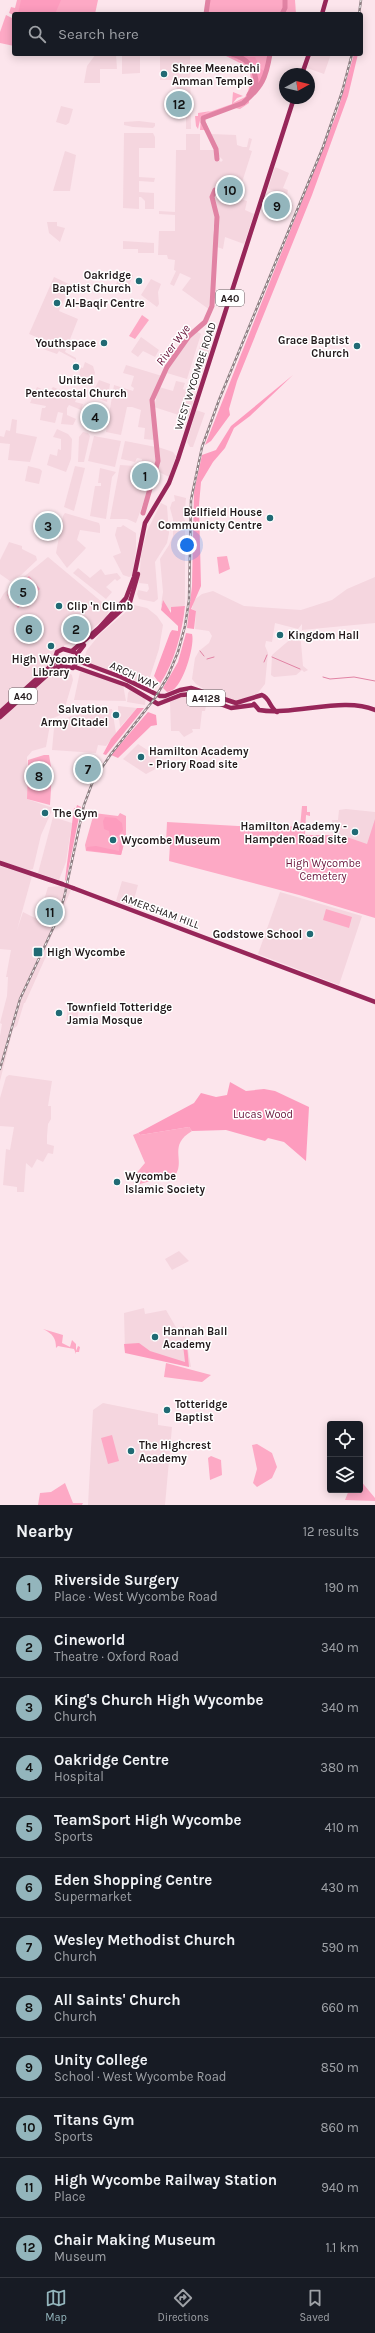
<!DOCTYPE html>
<meta charset="utf-8">
<style>
body{margin:0;font-family:Karla,sans-serif;background:#20242c;color:#f1f3f6}
.controls{position:absolute;right:12px;bottom:12px;display:grid;overflow:hidden;border-radius:4px;box-shadow:0 2px 10px #0003}
.controls button{width:36px;height:36px;display:grid;place-items:center;padding:0;border:0;border-bottom:1px solid #363941;background:#171b24;color:#f1f3f6;font:20px sans-serif}
.compass{position:absolute;left:279px;top:68px;width:36px;height:36px;border-radius:50%;background:#171b24;box-shadow:0 2px 10px #0003;rotate:82deg}
.you{position:absolute;left:187px;top:545px;width:14px;height:14px;margin:-10px;border:3px solid #fff;border-radius:50%;background:#1a73e8;box-shadow:0 0 0 6px #1a73e833}
.badge{display:grid;place-items:center;width:26px;height:26px;border-radius:50%;background:#93b5bc;color:#111;font-size:13px;font-weight:700}
.pin{position:absolute;translate:-50% -50%;border:2px solid #fff;box-shadow:0 1px 4px #0006}
.list{margin:0;padding:0;list-style:none}
h2{display:flex;justify-content:space-between;align-items:center;height:52px;margin:0;padding:0 16px;font-size:17px}
h2 small{font-size:13px;font-weight:400;color:#9ea1a6}
.list li{display:grid;grid-template-columns:26px 1fr auto;gap:12px;align-items:center;box-sizing:border-box;height:60px;padding:0 16px;border-top:1px solid #363941}
.list b{display:block;font-size:15px;white-space:nowrap}
.list p{margin:0;font-size:13px;white-space:nowrap;color:#9ea1a6}
.list em{font-size:13px;font-style:normal;color:#9ea1a6}
.icon{flex:none;width:22px;height:22px;fill:none;stroke:currentColor;stroke-width:2;stroke-linecap:round;stroke-linejoin:round}
.map{position:relative;flex:none;width:375px;height:1505px;overflow:hidden}
.search{position:absolute;background:#171b24;box-shadow:0 2px 10px #0003;left:12px;right:12px;top:12px;height:44px;display:flex;align-items:center;gap:10px;box-sizing:border-box;padding:0 14px;border-radius:4px;color:#9ea1a6;font-size:15px}
.sheet{height:772px;background:#171b24}
nav{display:flex;justify-content:space-around;align-items:center;box-sizing:border-box;height:56px;border-top:1px solid #363941;background:#171b24;font-size:11px;color:#9ea1a6}
nav a{display:grid;justify-items:center;gap:2px}
nav .on{color:#93b5bc}
.map>svg:first-child{display:block}
</style>
<div class="map">
<svg width="375" height="1505" viewBox="0 0 375 1505">
<rect width="100%" height="100%" fill="#fce5ec"/>
<g fill="#f5d6df">
<path d="M96,54H116L117,69H100V83H84L87,66Z"/>
<path d="M122,54H140V73L122,74Z"/>
<path d="M160,54H190L191,129H186V114L176,113L177,80H160Z"/>
<path d="M312,54H331L324,74L307,68Z"/>
<path d="M61,106L73,109L69,123L66,125L56,122Z"/>
<path d="M139,121L155,123V126L153,128L133,127L124,125V122Z"/>
<path d="M124,133H153L155,137V148H139V177L155,178L154,182L139,181V192L154,193V209H145V201L141,197H139V209L123,208Z"/>
<path d="M186,134H200V150H216L217,158L221,162L223,160L218,155L211,134L236,135L237,145L243,147H247L249,138L252,139L249,150L252,151L237,198L247,201L245,210L254,214L244,244L225,237L223,249L217,247L219,216L216,215L213,230L215,243L210,310L182,290L191,278L180,273L174,286L170,284L176,271L174,270L175,260L168,259L167,255H158L159,231H175V215L159,214V211L175,212L176,150H186Z"/>
<path d="M65,151L76,155L70,191H53Z"/>
<path d="M275,167L289,173L283,188L288,190L287,195L268,189Z"/>
<path d="M266,195L293,205L288,217L262,208Z"/>
<path d="M47,222H57V226L65,228L60,242L49,233Z"/>
<path d="M123,241L154,243V253H138V249H123Z"/>
<path d="M122,272L133,275L128,289L116,284Z"/>
<path d="M54,277L71,285L59,311L78,319L65,352L76,358V360L59,351L57,354L43,349L46,341L29,334Z"/>
<path d="M151,279L161,284L158,292L159,304L157,307L141,295Z"/>
<path d="M196,331L201,334L187,379L167,373L173,359Z"/>
<path d="M141,337L159,350L155,357L143,351L138,357L131,352Z"/>
<path d="M201,342L211,346L205,364L196,361Z"/>
<path d="M85,362L93,366L95,373L90,386L79,380L80,367L83,368Z"/>
<path d="M126,365L162,376L151,398L154,440L144,439L145,428L138,427L141,410L132,407H127L121,435L106,432L114,385L133,391L134,388L131,386L134,376L123,373Z"/>
<path d="M99,380L110,384L107,402L91,396Z"/>
<path d="M176,381L185,383L183,389L196,394L188,418L154,407L159,387L173,391Z"/>
<path d="M37,387L49,392L53,387L77,397L75,402L83,404L81,410L69,405L67,408V415L76,419L73,425L61,424L63,413L58,412L55,423L40,420L42,408H45L46,406L30,403Z"/>
<path d="M87,408L105,413L102,430L86,427L84,420Z"/>
<path d="M196,410L205,413L193,447H190L187,442Z"/>
<path d="M12,419L17,420L16,433L37,437L30,462L8,460L10,444L0,443V436L4,437L6,430L10,431Z"/>
<path d="M57,429L68,434L72,439L71,459L66,472L47,465L50,454L57,456L58,449L61,450V439L53,437Z"/>
<path d="M83,432L88,433L90,436L84,462H78L79,437Z"/>
<path d="M94,436L121,441L115,467L88,461Z"/>
<path d="M125,441L156,447L157,457L154,473L136,523L127,519H110L120,465L136,466L135,482L138,483L142,459L137,458L135,462L121,459Z"/>
<path d="M158,447L173,452L176,456L169,477L157,471L160,463Z"/>
<path d="M28,466L40,469L42,471L39,484L25,481Z"/>
<path d="M75,466L85,468L74,511L64,507Z"/>
<path d="M100,468L116,472L112,477L106,519L90,516L95,486H101V483H98Z"/>
<path d="M174,495L186,498L184,519L185,520V603L184,609L166,610L161,605L163,592L160,559L169,545L173,536V519L170,508L172,502L175,501Z"/>
<path d="M161,503L167,506L169,533L167,543L155,562L158,599L154,602L139,599L137,594L138,590L147,592L149,589L148,584L139,583L141,555L147,531Z"/>
<path d="M65,513L99,523L100,526V533L80,530L77,540L86,548L67,568L56,553L63,516Z"/>
<path d="M123,525L136,533V550L132,576L129,577L123,575L113,556L121,553L115,535L117,527H121Z"/>
<path d="M9,542L22,546V549L36,556L37,560L21,575L10,581L0,574V560Z"/>
<path d="M48,557L109,608L107,616L77,642L65,645L56,651L53,656V663L72,675L73,680L63,714L51,719L46,747L32,751L27,757V799L53,808L41,835L33,869L29,870L0,861V600L4,593Z"/>
<path d="M78,568L90,578L101,569L105,575L117,573L121,578L117,581L115,579L106,587L112,592L106,599L73,573Z"/>
<path d="M375,577V623L302,630V624L298,629L275,623L272,642L266,641L265,646L268,653L265,684L257,694L240,700H234L210,693L196,684L192,679L195,658L199,651L209,643L212,636L209,631L195,629L196,611L192,609L194,600L202,594L213,591L244,606L301,610L332,600L347,589Z"/>
<path d="M134,605L147,608L157,616L163,625L159,649L147,686L124,675L83,661L87,650L100,634Z"/>
<path d="M300,631L303,666L308,670L304,672L302,670L296,675L274,677L271,675L272,655Z"/>
<path d="M80,672L96,674L123,685L126,701L74,700Z"/>
<path d="M131,688L146,697L145,705L127,702L128,693Z"/>
<path d="M190,696L207,700L205,711H202L200,729H192L193,732L184,737L179,731H171L170,702L177,698Z"/>
<path d="M118,706L137,708L120,727L118,708Z"/>
<path d="M112,709L116,733L106,746L98,745L96,753L52,750L54,728L56,723L71,716Z"/>
<path d="M138,744L167,763L146,774L123,759Z"/>
<path d="M346,809L375,812V861L352,853L332,829V820H338L339,810Z"/>
<path d="M53,817L72,823L66,862L59,880L38,873Z"/>
<path d="M0,866L32,876L17,930L23,912L35,918L39,916L48,887L63,886L71,890L47,946L48,952L25,1003H24L17,1026L13,1029L0,1081V1036L2,1024L0,1023L7,996L8,977H6L11,950L0,949Z"/>
<path d="M122,881L138,885L132,907L116,901Z"/>
<path d="M280,892L362,916L339,985L258,954Z"/>
<path d="M68,1005L79,1006L77,1023L66,1022Z"/>
<path d="M9,1075L52,1081L48,1106H51V1119L48,1124L47,1136V1144L54,1146L53,1154L48,1153L43,1162L37,1159L32,1168L26,1163L24,1192H17V1187L3,1185L6,1149L10,1150L14,1127L0,1126V1098L6,1077Z"/>
<path d="M179,1251L189,1261L172,1270L165,1259Z"/>
<path d="M144,1308L145,1314L166,1310L177,1329L184,1326L191,1367L125,1352L124,1313Z"/>
<path d="M103,1403L158,1414V1425L172,1427L165,1505H88L93,1410Z"/>
</g>
<g fill="#fda9c5">
<path d="M17,0H98L95,14L14,15L9,13L11,7L15,8Z"/>
<path d="M207,0H295L296,14H205Z"/>
<path d="M6,15L14,19V46L0,43V32Z"/>
<path d="M222,54C235,60 256,61 254,83L258,84L253,66L233,54H269C267,71 263,85 249,96V103L240,109L235,108L204,118L209,130H200L201,116L198,129L196,126L195,116H198V113L211,111L201,115L232,104L233,92L243,96L237,98L233,103L245,97L248,91L251,80L250,72L242,64Z"/>
<path d="M142,315L149,320L135,339L129,336Z"/>
<path d="M227,556L230,569L219,574L217,557Z"/>
<path d="M29,576L40,589L18,608L7,595Z"/>
<path d="M44,755H49L52,772L50,805L27,799L28,760Z"/>
<path d="M302,806H307V812H310V816L306,815L305,835H337L341,840L344,836L367,844L375,819V918L299,895L169,861L170,844L166,843L167,822L238,826H241V823L300,827Z"/>
<path d="M94,813L118,816L120,813L126,816V837L121,855L86,851L85,845Z"/>
<path d="M326,909L352,917L349,928L323,920Z"/>
<path d="M189,1127L192,1131C168,1145 185,1160 176,1174L140,1184L134,1176L145,1163L133,1135L138,1133L140,1135Z"/>
<path d="M43,1329L63,1335L62,1343L70,1347L72,1340L76,1344V1351L78,1346L80,1347L79,1352H76V1354L74,1349L58,1346L56,1348C56,1338 53,1334 43,1329Z"/>
<path d="M166,1363L211,1375L202,1382L164,1377Z"/>
<path d="M112,1435L119,1461L108,1464L101,1438Z"/>
<path d="M257,1444L272,1453L277,1467L272,1478L257,1487L253,1483L257,1469L252,1445Z"/>
<path d="M211,1456L221,1460L222,1475L210,1480L208,1458Z"/>
<path d="M360,1480L375,1498V1501L345,1500L349,1490H360Z"/>
<path d="M65,1483L73,1503H83L82,1505H38L40,1493L51,1492Z"/>
</g>
<g fill="#fd9cbe">
<path d="M21,0H61L55,14H18Z"/>
<path d="M223,54H245L248,57H255L260,68L266,73L256,91L250,96L249,90L255,82C253,58 236,62 223,54Z"/>
<path d="M354,54H358L348,96L312,195L237,381L229,409L230,415L211,441L205,445L337,113Z"/>
<path d="M293,375L250,416L234,428L225,448L213,462L201,482L199,505L201,586L191,609L196,611L194,629L187,628L192,586L194,492L202,455L216,450L231,426Z"/>
<path d="M163,600L171,613V607L185,606C182,633 175,661 160,684L154,676L170,633L172,630L178,631V626L161,610Z"/>
<path d="M186,633L192,634C195,644 185,678 176,687C174,690 170,691 167,692L163,688L178,662Z"/>
<path d="M137,708H144L106,755L103,754L111,739Z"/>
<path d="M148,712L156,715L157,725L151,726L118,758L111,755Z"/>
<path d="M77,805L81,807L66,881L65,880L74,808L76,809Z"/>
<path d="M105,817L116,818L122,823L123,830L118,836H110L109,831L104,829L103,821Z"/>
<path d="M120,841L123,847L121,855L86,850L87,847L96,846L119,851Z"/>
<path d="M230,1082L246,1091L264,1089L275,1091L309,1107L306,1161L284,1142L268,1138L265,1141L226,1130L192,1131L189,1127L140,1135L138,1133L194,1103L201,1093L216,1097L227,1095Z"/>
<path d="M139,1343L150,1351L185,1362L183,1345H187L189,1367L125,1353L124,1344Z"/>
</g>
<g fill="none" stroke-linecap="round" stroke-linejoin="round">
<g stroke="#e183a4" stroke-width="1">
<path d="M200,651L204,656"/>
<path d="M272,657L300,669"/>
<path d="M207,659L214,657"/>
<path d="M264,662L267,655"/>
<path d="M323,677L330,679L354,677L375,681"/>
</g>
<g stroke="#e183a4" stroke-width="5">
<path d="M206,14L208,0"/>
<path d="M282,14L285,8V0"/>
<path d="M232,54C245,57 256,68 256,83L249,95"/>
<path d="M217,159L216,149L203,122V118L243,103C262,87 266,78 270,54"/>
<path d="M143,513L158,461L152,400L167,367L189,336L205,322L212,306L217,217L212,197L215,190"/>
</g>
<g stroke="#972659" stroke-width="4.5">
<path d="M322,14L326,0"/>
<path d="M302,74L309,54"/>
<path d="M92,637L130,602L138,574"/>
<path d="M72,651L99,628L126,598L134,577L145,523L169,483L178,459L294,98"/>
<path d="M77,654L84,645"/>
<path d="M55,661L61,666L73,668L78,659"/>
<path d="M78,661L121,677L160,696H165L180,690L191,688L236,703L262,695C270,698 269,707 277,712"/>
<path d="M75,667L126,685L158,704L181,695L193,694L231,708L254,705"/>
<path d="M254,704L259,710C294,716 344,696 375,710"/>
<path d="M0,712L53,664L57,652L63,649L74,652"/>
<path d="M0,717L55,668L61,666"/>
<path d="M0,863L62,884"/>
<path d="M73,888L375,1002"/>
</g>
<defs>
<g id="rail">
<path d="M359,14L361,0"/>
<path d="M0,1069L20,999L56,922L64,898L84,805L93,781L111,754L155,698L168,676L178,652L185,626L189,600L191,500L202,447L219,400L323,147L342,92L352,54"/>
</g>
</defs>
<use href="#rail" stroke="#8f8084" stroke-width="2.5"/>
<use href="#rail" stroke="#fff" stroke-width="1" stroke-dasharray="3" stroke-linecap="butt"/>
<path stroke="#972659" stroke-width="4.5" d="M62,884L73,888"/>
</g>
<g fill="#206a74" stroke="#fff" stroke-width="1.5">
<circle cx="164" cy="74" r="4"/>
<circle cx="139" cy="281" r="4"/>
<circle cx="57" cy="303" r="4"/>
<circle cx="104" cy="343" r="4"/>
<circle cx="357" cy="346" r="4"/>
<circle cx="76" cy="367" r="4"/>
<circle cx="270" cy="518" r="4"/>
<circle cx="59" cy="606" r="4"/>
<circle cx="280" cy="635" r="4"/>
<circle cx="51" cy="646" r="4"/>
<circle cx="116" cy="715" r="4"/>
<circle cx="141" cy="757" r="4"/>
<circle cx="45" cy="813" r="4"/>
<circle cx="355" cy="832" r="4"/>
<circle cx="113" cy="840" r="4"/>
<circle cx="310" cy="934" r="4"/>
<rect x="33" y="947" width="10" height="10" rx="2"/>
<circle cx="59" cy="1013" r="4"/>
<circle cx="117" cy="1182" r="4"/>
<circle cx="155" cy="1337" r="4"/>
<circle cx="167" cy="1410" r="4"/>
<circle cx="131" cy="1451" r="4"/>
</g>
<g text-anchor="middle" stroke-width="3" stroke-linejoin="round" paint-order="stroke">
<g fill="#fff" stroke="#645f60" stroke-width="1">
<rect x="216" y="290" width="28" height="16" rx="3"/>
<rect x="9" y="688" width="28" height="16" rx="3"/>
<rect x="187" y="690" width="38" height="16" rx="3"/>
</g>
<g font-size="10" font-weight="bold" fill="#221a1c">
<text x="230" y="302">A40</text>
<text x="23" y="700">A40</text>
<text x="206" y="702">A4128</text>
</g>
<g font-size="11" font-weight="bold" fill="#221a1c" stroke="#fff" text-anchor="start">
<text x="172" y="72">Shree Meenatchi<tspan x="172" dy="13">Amman Temple</tspan></text>
<text x="131" y="279" text-anchor="end">Oakridge<tspan x="131" dy="13">Baptist Church</tspan></text>
<text x="65" y="307">Al-Baqir Centre</text>
<text x="349" y="344" text-anchor="end">Grace Baptist<tspan x="349" dy="13">Church</tspan></text>
<text x="96" y="347" text-anchor="end">Youthspace</text>
<text x="76" y="384" text-anchor="middle">United<tspan x="76" dy="13">Pentecostal Church</tspan></text>
<text x="262" y="516" text-anchor="end">Bellfield House<tspan x="262" dy="13">Communicty Centre</tspan></text>
<text x="67" y="610">Clip 'n Climb</text>
<text x="288" y="639">Kingdom Hall</text>
<text x="51" y="663" text-anchor="middle">High Wycombe<tspan x="51" dy="13">Library</tspan></text>
<text x="108" y="713" text-anchor="end">Salvation<tspan x="108" dy="13">Army Citadel</tspan></text>
<text x="149" y="755">Hamilton Academy<tspan x="149" dy="13">- Priory Road site</tspan></text>
<text x="53" y="817">The Gym</text>
<text x="347" y="830" text-anchor="end">Hamilton Academy -<tspan x="347" dy="13">Hampden Road site</tspan></text>
<text x="121" y="844">Wycombe Museum</text>
<text x="302" y="938" text-anchor="end">Godstowe School</text>
<text x="47" y="956">High Wycombe</text>
<text x="67" y="1011">Townfield Totteridge<tspan x="67" dy="13">Jamia Mosque</tspan></text>
<text x="125" y="1180">Wycombe<tspan x="125" dy="13">Islamic Society</tspan></text>
<text x="163" y="1335">Hannah Ball<tspan x="163" dy="13">Academy</tspan></text>
<text x="175" y="1408">Totteridge<tspan x="175" dy="13">Baptist</tspan></text>
<text x="139" y="1449">The Highcrest<tspan x="139" dy="13">Academy</tspan></text>
</g>
<g font-size="11" fill="#221a1c" stroke="#fff">
<text transform="translate(195 376) rotate(-72)" y="4">WEST WYCOMBE ROAD</text>
<text transform="translate(134 675) rotate(25)" y="4">ARCH WAY</text>
<text transform="translate(161 911) rotate(20)" y="4">AMERSHAM HILL</text>
</g>
<g font-size="11" fill="#69163c" stroke="#fff">
<text x="323" y="867">High Wycombe<tspan x="323" dy="13">Cemetery</tspan></text>
<text x="263" y="1118">Lucas Wood</text>
</g>
<g font-size="12" font-style="italic" fill="#651138" stroke="#fff">
<text transform="translate(173 345) rotate(-53)" y="4">River Wye</text>
</g>
</g>
</svg>
<div class="controls">
<button><svg class="icon" aria-label="locate" viewBox="0 0 24 24"><circle cx="12" cy="12" r="6"/><path d="M12 2v4M12 18v4M2 12h4M18 12h4"/></svg></button>
<button><svg class="icon" aria-label="layers" viewBox="0 0 24 24"><path d="M12 4l9 5-9 5-9-5zM3 14l9 5 9-5"/></svg></button>
</div>
<svg class="compass" viewBox="-18 -18 36 36"><path d="M0-13l5 13h-10z" fill="#e53935"/><path d="M0 13l5-13h-10z" fill="#9ea1a6"/></svg>
<div class="you"></div>
<div class="pin badge" style="left:145px;top:476px">1</div>
<div class="pin badge" style="left:76px;top:629px">2</div>
<div class="pin badge" style="left:48px;top:526px">3</div>
<div class="pin badge" style="left:95px;top:417px">4</div>
<div class="pin badge" style="left:23px;top:592px">5</div>
<div class="pin badge" style="left:29px;top:629px">6</div>
<div class="pin badge" style="left:88px;top:769px">7</div>
<div class="pin badge" style="left:39px;top:776px">8</div>
<div class="pin badge" style="left:277px;top:206px">9</div>
<div class="pin badge" style="left:230px;top:190px">10</div>
<div class="pin badge" style="left:50px;top:912px">11</div>
<div class="pin badge" style="left:179px;top:104px">12</div>
<div class="search"><svg class="icon" aria-label="search" viewBox="0 0 24 24"><circle cx="10" cy="10" r="6"/><path d="M15 15l6 6"/></svg>Search here</div>
</div>
<section class="sheet">
<h2>Nearby<small>12 results</small></h2>
<ul class="list">
<li><span class="badge">1</span><div><b>Riverside Surgery</b><p>Place · West Wycombe Road</p></div><em>190 m</em></li>
<li><span class="badge">2</span><div><b>Cineworld</b><p>Theatre · Oxford Road</p></div><em>340 m</em></li>
<li><span class="badge">3</span><div><b>King's Church High Wycombe</b><p>Church</p></div><em>340 m</em></li>
<li><span class="badge">4</span><div><b>Oakridge Centre</b><p>Hospital</p></div><em>380 m</em></li>
<li><span class="badge">5</span><div><b>TeamSport High Wycombe</b><p>Sports</p></div><em>410 m</em></li>
<li><span class="badge">6</span><div><b>Eden Shopping Centre</b><p>Supermarket</p></div><em>430 m</em></li>
<li><span class="badge">7</span><div><b>Wesley Methodist Church</b><p>Church</p></div><em>590 m</em></li>
<li><span class="badge">8</span><div><b>All Saints' Church</b><p>Church</p></div><em>660 m</em></li>
<li><span class="badge">9</span><div><b>Unity College</b><p>School · West Wycombe Road</p></div><em>850 m</em></li>
<li><span class="badge">10</span><div><b>Titans Gym</b><p>Sports</p></div><em>860 m</em></li>
<li><span class="badge">11</span><div><b>High Wycombe Railway Station</b><p>Place</p></div><em>940 m</em></li>
<li><span class="badge">12</span><div><b>Chair Making Museum</b><p>Museum</p></div><em>1.1 km</em></li>
</ul>
</section>
<nav>
<a class="on"><svg class="icon" aria-label="map" viewBox="0 0 24 24"><path d="M3 6l6-2 6 2 6-2v14l-6 2-6-2-6 2zM9 4v14M15 6v14"/></svg>Map</a>
<a><svg class="icon" aria-label="directions" viewBox="0 0 24 24"><path d="M12 3l9 9-9 9-9-9zM9 14v-3h6M13 9l2 2-2 2"/></svg>Directions</a>
<a><svg class="icon" aria-label="saved" viewBox="0 0 24 24"><path d="M7 4h10v16l-5-4-5 4z"/></svg>Saved</a>
</nav>
